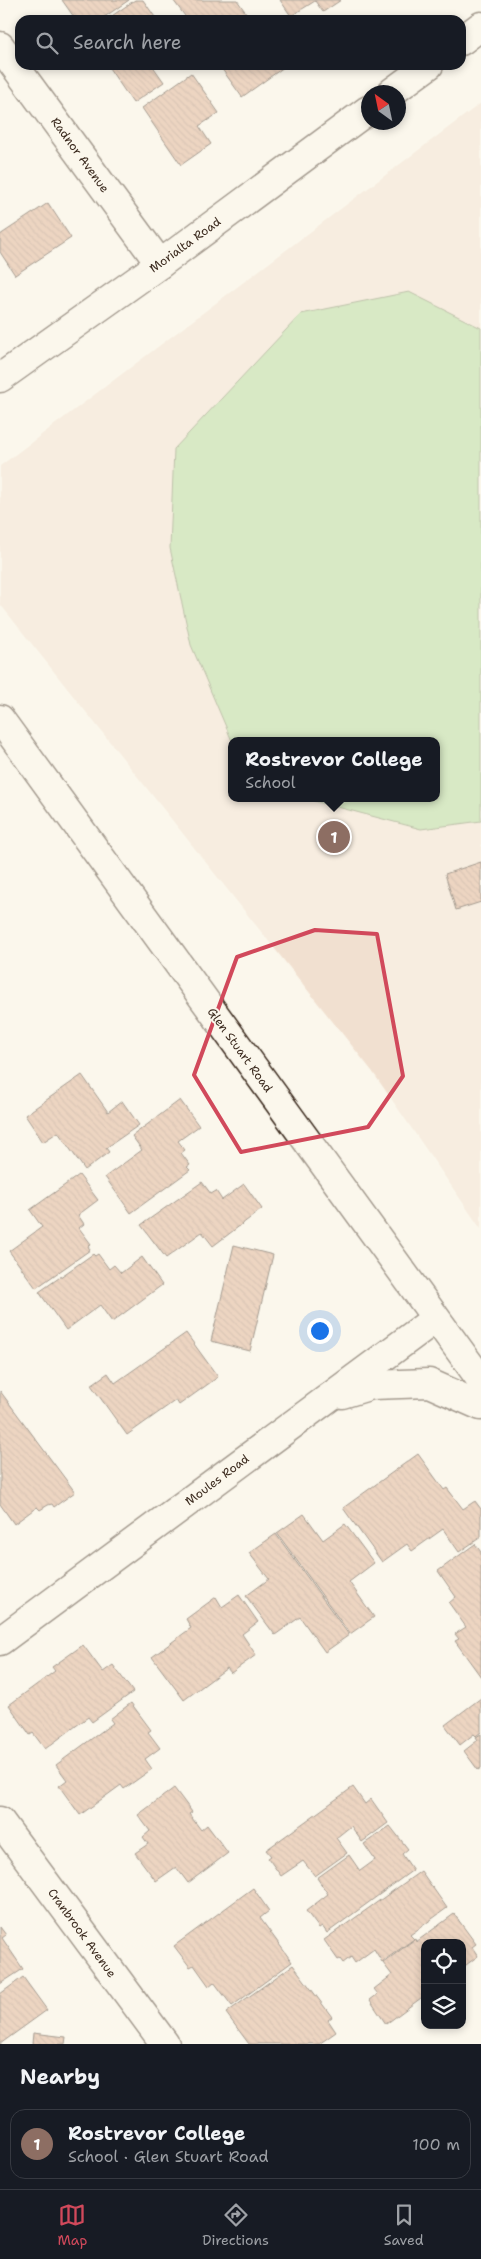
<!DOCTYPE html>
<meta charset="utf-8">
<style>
body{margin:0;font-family:"Shantell Sans",sans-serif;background:#20242c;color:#f1f3f6}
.controls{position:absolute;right:15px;bottom:15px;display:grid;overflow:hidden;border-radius:10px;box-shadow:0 2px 8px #0003}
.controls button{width:45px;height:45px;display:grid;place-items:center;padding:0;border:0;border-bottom:1px solid #363941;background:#171b24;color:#f1f3f6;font:25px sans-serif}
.compass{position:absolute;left:361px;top:85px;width:45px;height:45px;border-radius:50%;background:#171b24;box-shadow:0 2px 8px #0003;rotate:327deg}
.you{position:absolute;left:319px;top:1330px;width:18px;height:18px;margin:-12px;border:4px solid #fff;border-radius:50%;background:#1a73e8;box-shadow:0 0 0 8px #1a73e833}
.badge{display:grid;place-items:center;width:32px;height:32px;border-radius:50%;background:#d1495b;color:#fff;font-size:16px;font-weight:700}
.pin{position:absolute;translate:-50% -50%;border:2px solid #fff;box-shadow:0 1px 5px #0006}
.popup{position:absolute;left:228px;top:737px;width:212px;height:65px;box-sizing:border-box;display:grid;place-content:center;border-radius:10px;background:#171b24;filter:drop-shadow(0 1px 4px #0005);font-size:16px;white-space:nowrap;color:#9ea1a6}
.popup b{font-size:19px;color:#f1f3f6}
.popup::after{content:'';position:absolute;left:50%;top:100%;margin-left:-10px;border:10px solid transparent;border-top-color:#171b24}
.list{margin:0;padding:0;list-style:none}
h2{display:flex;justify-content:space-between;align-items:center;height:65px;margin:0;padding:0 20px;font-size:21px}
h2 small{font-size:16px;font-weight:400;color:#9ea1a6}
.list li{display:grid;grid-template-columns:32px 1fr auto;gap:15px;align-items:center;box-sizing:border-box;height:70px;margin:0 10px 10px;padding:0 10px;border:1px solid #363941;border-radius:15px}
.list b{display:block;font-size:19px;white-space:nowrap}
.list p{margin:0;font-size:16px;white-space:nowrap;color:#9ea1a6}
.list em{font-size:16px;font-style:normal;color:#9ea1a6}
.icon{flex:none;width:28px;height:28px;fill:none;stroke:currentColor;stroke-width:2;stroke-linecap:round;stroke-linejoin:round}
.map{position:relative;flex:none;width:481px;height:2044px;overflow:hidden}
.search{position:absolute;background:#171b24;box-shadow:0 2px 8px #0003;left:15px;right:15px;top:15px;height:55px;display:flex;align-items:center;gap:12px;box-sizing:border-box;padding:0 18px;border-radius:15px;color:#9ea1a6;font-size:19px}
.sheet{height:145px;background:#171b24}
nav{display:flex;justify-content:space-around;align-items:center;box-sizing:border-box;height:70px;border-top:1px solid #363941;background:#171b24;font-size:14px;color:#9ea1a6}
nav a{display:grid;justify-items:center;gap:2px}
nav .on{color:#d1495b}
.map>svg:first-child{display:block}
</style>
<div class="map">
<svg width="481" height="2044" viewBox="0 0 481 2044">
<defs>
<pattern id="building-back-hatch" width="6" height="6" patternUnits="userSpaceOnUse" patternTransform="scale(1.25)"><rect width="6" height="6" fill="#dbaa8d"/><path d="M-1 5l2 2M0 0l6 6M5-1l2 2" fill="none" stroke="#b38b73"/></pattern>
</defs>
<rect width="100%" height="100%" fill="#fbf7ec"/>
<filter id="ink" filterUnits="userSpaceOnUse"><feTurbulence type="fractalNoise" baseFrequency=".02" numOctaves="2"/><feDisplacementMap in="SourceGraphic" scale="10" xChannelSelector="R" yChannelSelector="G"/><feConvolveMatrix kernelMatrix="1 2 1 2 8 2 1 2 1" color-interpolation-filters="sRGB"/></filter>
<g filter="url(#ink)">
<path fill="#f1e0d0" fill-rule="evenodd" d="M481,103V1229L372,1071L0,604V466ZM232,741H436V798H232Z"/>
<path fill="#add795" stroke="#74805a" d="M409,292L481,328V821L421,829L303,798H436V741H232L191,645L170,548L174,449L301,314Z"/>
<g fill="url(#building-back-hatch)" stroke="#3b2a1e">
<path d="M62,0H129L100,20H76Z"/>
<path d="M135,0H143L157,20H106Z"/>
<path d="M173,0H237L251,20H188Z"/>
<path d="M280,0H341L323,12L315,1L291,16Z"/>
<path d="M107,65H152L164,82L133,103Z"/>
<path d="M219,65H283L284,67L242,97Z"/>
<path d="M191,73L219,113L199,126L211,144L181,165L142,108Z"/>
<path d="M48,203L71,238L15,275L0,252V235Z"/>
<path d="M481,862V902L456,910L445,874Z"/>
<path d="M82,1075L108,1112L122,1101L139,1125L106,1148L109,1152L85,1170L58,1132L43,1142L25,1115Z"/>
<path d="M180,1100L199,1126L178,1141L185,1150L181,1153L190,1165L187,1167L190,1170L131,1213L105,1177L142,1150L132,1136Z"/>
<path d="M79,1175L98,1200L78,1215L84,1224L79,1228L91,1244L88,1246L90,1250L36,1288L9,1251L42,1227L30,1210Z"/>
<path d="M202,1182L211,1194L216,1191L222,1200L244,1184L262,1209L213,1246L202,1232L166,1258L141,1225Z"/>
<path d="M234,1245L273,1255L250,1351L211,1341Z"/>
<path d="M93,1254L95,1256L98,1254L109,1269L114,1265L121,1273L142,1257L162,1285L112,1322L100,1305L66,1330L39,1292Z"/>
<path d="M186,1333L218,1377L179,1405L176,1400L127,1435L91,1385L108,1373L115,1383Z"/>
<path d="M0,1391L75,1492L54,1507L52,1504L48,1505L40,1510L37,1507L14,1524L0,1504Z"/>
<path d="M418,1454L444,1490L447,1488L463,1509L475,1501L481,1509V1537L459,1552L443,1529L412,1551L407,1544L382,1562L343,1508Z"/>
<path d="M304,1514L323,1540L345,1524L374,1563L349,1582L374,1617L350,1634L277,1533Z"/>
<path d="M276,1534L349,1635L325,1652L300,1617L275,1635L246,1596L269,1579L249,1553Z"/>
<path d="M475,1544L481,1552V1677L455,1641L459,1639L455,1634L466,1627L449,1603L456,1597L438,1571Z"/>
<path d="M239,1595L258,1622L242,1634L256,1655L231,1673L227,1668L184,1700L152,1657L191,1628L186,1619L216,1597L222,1607Z"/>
<path d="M83,1645L103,1672L113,1665L133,1692L92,1722L88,1717L45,1749L33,1733L30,1735L9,1705L55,1671L52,1667Z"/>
<path d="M481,1698V1732L476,1736L474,1734L460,1745L445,1725Z"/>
<path d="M131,1703L151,1730L148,1732L160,1748L145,1759L152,1769L124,1789L121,1785L80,1815L59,1786L67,1780L56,1765L113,1723L110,1719Z"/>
<path d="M481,1734V1768L478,1770L464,1751L478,1740L476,1737Z"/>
<path d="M353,1787L365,1804L371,1799L388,1823L362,1842L351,1826L336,1838L347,1853L315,1876L303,1861L281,1876L268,1858L271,1856L266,1850Z"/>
<path d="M174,1788L192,1812L189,1814L201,1830L207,1825L228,1853L188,1883L176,1867L156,1881L135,1853L148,1844L143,1837L150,1831L138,1815Z"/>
<path d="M390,1826L408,1849L402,1854L413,1870L327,1933L322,1926L319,1928L306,1911L328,1894L317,1878L349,1855L360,1871L375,1860L364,1844Z"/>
<path d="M421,1871L447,1908L410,1935L414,1939L382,1962L374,1949L355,1963L351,1957L343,1963L340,1959L338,1960L324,1940Z"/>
<path d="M253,1888L269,1911L260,1918L292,1962L232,2006L214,1982L209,1986L194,1965L190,1967L174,1946Z"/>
<path d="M454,1914L476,1944L472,1947L478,1956L462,1968V1943H425V1995L386,2024L370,2000L378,1994L374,1989L392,1975L383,1963L415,1939L416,1942Z"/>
<path d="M0,1927L6,1935L2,1938L23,1969L0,1984Z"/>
<path d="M293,1965L332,2017L328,2020L336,2032L319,2044H249L226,2013Z"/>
<path d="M23,1977L47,2010L0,2044V1994Z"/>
<path d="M33,2033L66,2037L65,2044H32Z"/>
</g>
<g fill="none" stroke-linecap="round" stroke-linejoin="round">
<defs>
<g id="street">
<path d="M0,46L160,264"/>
<path d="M0,1821L165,2044"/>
</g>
<g id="secondary">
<path d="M461,41L481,26"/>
<path d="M392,92L429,65"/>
<path d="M0,378L160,264L368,110"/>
<path d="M0,719L481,1380"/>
<path d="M342,1394L372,1385L429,1383L481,1406"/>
<path d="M0,1641L435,1319"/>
</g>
</defs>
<use href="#street" stroke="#3b2a1e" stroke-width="31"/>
<use href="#secondary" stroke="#3b2a1e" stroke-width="31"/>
<use href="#street" stroke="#fbf7ec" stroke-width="28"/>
<use href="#secondary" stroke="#fbf7ec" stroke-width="28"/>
</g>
</g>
<path d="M0 0H481V2044H0ZM315,930L377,934L403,1076L368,1127L241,1152L194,1075L237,957Z" fill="#fbf7ec" fill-opacity=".55" fill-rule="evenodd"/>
<path fill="none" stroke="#d1495b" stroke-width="4" stroke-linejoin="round" d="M315,930L377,934L403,1076L368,1127L241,1152L194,1075L237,957Z"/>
<g text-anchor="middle" stroke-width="4" stroke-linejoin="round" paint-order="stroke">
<g font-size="12" fill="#3b2a1e" stroke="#fbf7ec">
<text transform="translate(80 155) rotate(54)" y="4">Radnor Avenue</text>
<text transform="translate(185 245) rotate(-36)" y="4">Morialta Road</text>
<text transform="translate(240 1050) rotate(54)" y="4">Glen Stuart Road</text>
<text transform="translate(217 1480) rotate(-37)" y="4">Moules Road</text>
<text transform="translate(82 1933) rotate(54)" y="4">Cranbrook Avenue</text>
</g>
</g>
</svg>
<div class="controls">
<button><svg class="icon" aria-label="locate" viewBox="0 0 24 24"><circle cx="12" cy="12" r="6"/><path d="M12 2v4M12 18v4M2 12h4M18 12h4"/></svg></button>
<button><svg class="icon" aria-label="layers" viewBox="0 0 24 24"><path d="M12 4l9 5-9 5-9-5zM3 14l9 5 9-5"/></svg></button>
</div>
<svg class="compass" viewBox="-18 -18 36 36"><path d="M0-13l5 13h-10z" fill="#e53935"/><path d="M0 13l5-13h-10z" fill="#9ea1a6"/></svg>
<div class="you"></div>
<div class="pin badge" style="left:334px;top:837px;background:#8d6e63">1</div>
<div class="popup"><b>Rostrevor College</b>School</div>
<div class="search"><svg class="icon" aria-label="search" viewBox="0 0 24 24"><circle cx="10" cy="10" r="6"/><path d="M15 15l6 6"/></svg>Search here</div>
</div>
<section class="sheet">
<h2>Nearby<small></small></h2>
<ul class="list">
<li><span class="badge" style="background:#8d6e63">1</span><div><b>Rostrevor College</b><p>School · Glen Stuart Road</p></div><em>100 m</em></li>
</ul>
</section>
<nav>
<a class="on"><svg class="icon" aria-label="map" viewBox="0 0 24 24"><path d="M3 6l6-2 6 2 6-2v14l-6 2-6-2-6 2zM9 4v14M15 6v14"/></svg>Map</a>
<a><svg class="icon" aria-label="directions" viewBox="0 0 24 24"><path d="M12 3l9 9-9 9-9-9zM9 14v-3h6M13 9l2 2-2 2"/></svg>Directions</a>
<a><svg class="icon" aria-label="saved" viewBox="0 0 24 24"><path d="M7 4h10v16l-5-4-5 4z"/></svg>Saved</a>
</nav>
